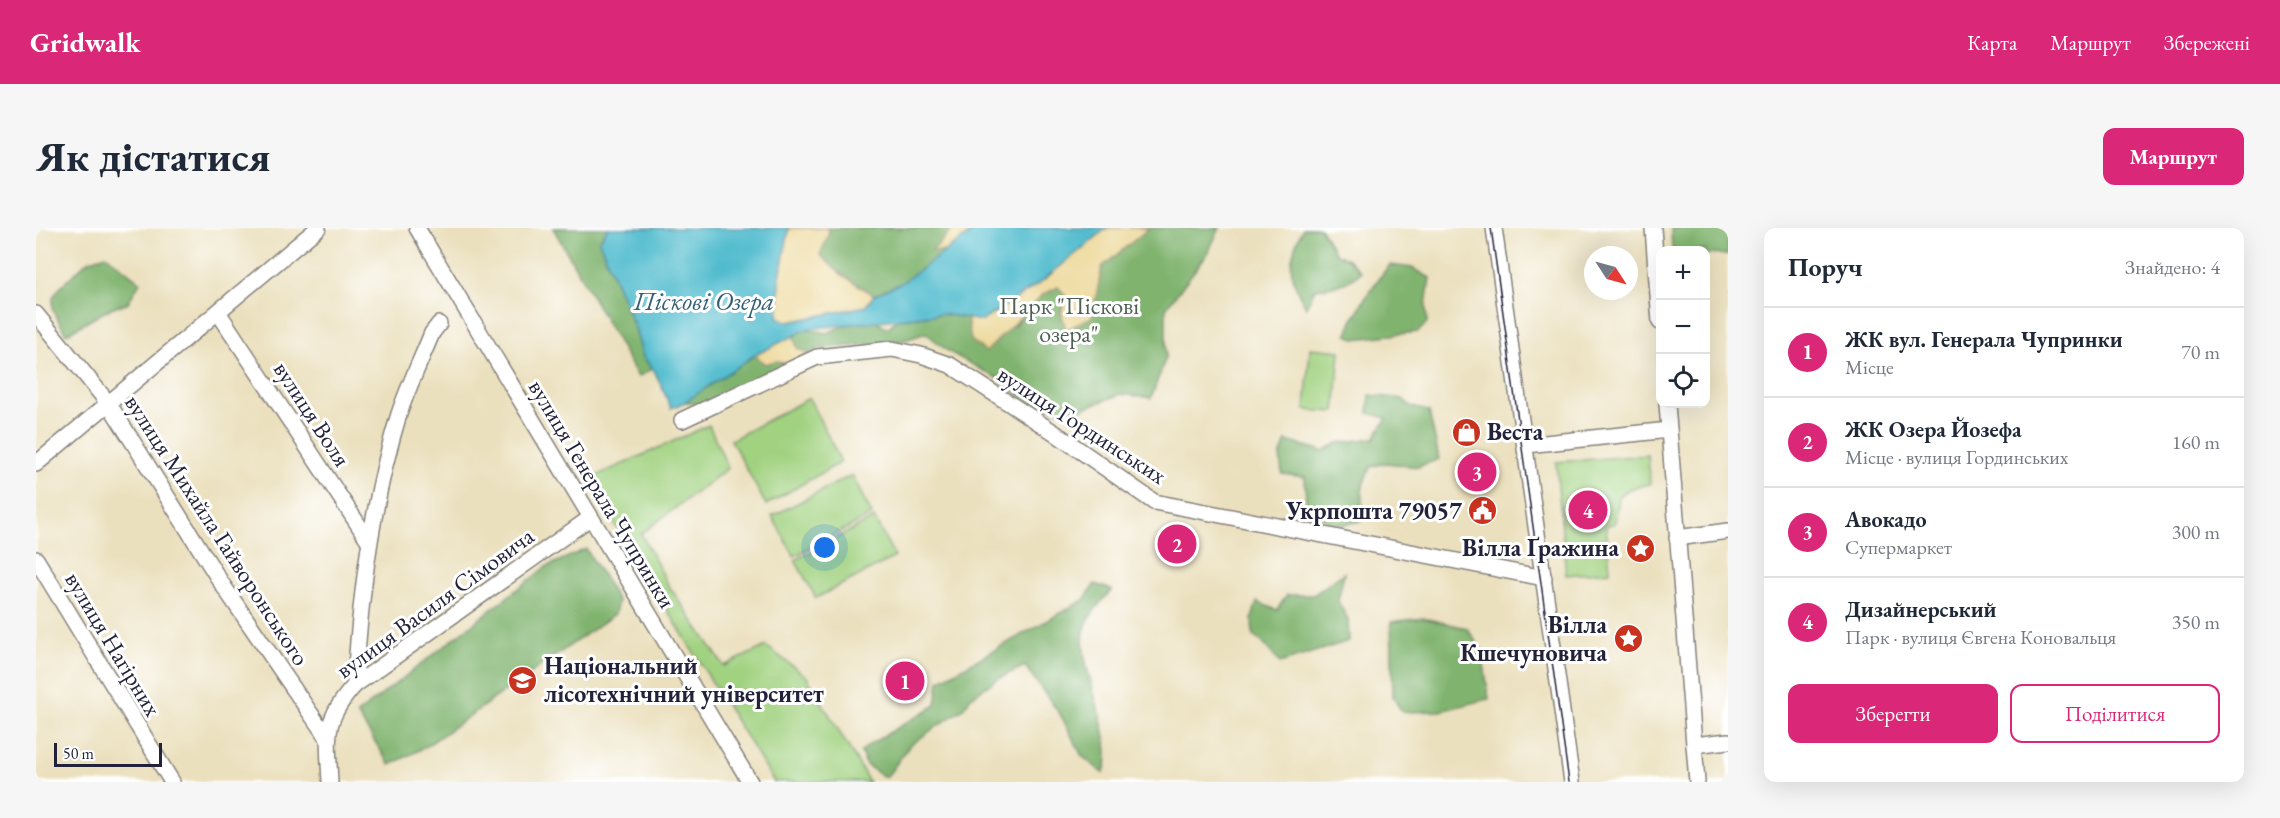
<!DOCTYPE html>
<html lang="uk">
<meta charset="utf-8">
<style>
body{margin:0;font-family:"EB Garamond",serif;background:#f6f6f7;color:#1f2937}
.controls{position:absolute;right:18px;top:18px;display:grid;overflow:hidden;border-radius:12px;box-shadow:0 6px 24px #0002}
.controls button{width:54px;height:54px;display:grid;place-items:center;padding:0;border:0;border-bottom:2px solid #e0e1e3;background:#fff;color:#1f2937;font:30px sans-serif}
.compass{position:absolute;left:1548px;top:18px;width:54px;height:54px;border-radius:50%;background:#fff;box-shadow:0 6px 24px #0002;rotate:126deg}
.scale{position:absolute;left:18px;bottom:15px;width:108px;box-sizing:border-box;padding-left:6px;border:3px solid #22223b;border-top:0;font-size:16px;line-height:21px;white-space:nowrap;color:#22223b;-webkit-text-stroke:4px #fff;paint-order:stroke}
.you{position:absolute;left:789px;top:320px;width:21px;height:21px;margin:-15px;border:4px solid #fff;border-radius:50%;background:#1a73e8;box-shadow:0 0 0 9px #1a73e833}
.badge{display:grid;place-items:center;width:39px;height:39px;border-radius:50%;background:#db2777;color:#fff;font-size:20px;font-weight:700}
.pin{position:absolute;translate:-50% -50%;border:3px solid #fff;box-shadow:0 2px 6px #0006}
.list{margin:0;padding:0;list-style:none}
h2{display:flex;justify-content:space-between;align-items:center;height:78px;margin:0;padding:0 24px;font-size:26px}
h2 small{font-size:20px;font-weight:400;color:#747a83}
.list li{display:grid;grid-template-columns:39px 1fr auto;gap:18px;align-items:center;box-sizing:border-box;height:90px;padding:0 24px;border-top:2px solid #e0e1e3}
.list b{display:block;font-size:22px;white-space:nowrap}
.list p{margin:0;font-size:20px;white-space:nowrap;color:#747a83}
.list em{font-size:20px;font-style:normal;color:#747a83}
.actions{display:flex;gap:12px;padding:18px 24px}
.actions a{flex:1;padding:14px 0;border:2px solid #db2777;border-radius:12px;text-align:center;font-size:21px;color:#db2777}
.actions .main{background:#db2777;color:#fff}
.icon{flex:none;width:33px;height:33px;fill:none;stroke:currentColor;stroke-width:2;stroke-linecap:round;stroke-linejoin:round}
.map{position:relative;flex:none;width:1692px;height:554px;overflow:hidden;border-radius:12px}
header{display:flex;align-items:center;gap:36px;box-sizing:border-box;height:84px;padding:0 30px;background:#db2777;color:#fff}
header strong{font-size:28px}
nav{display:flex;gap:33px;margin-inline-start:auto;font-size:21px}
.intro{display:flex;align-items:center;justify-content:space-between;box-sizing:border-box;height:144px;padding:0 36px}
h1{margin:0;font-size:42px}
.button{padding:15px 27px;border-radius:12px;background:#db2777;color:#fff;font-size:21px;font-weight:700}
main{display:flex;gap:36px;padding:0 36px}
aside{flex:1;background:#fff;border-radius:12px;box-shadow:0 6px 24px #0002}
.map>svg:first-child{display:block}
</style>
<header>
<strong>Gridwalk</strong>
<nav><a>Карта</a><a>Маршрут</a><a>Збережені</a></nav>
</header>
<div class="intro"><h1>Як дістатися</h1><a class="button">Маршрут</a></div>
<main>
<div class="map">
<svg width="1692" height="554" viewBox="0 0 1692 554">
<rect width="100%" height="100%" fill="#fff"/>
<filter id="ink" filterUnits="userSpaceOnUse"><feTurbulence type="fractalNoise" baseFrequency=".0167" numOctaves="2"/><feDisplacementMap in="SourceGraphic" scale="12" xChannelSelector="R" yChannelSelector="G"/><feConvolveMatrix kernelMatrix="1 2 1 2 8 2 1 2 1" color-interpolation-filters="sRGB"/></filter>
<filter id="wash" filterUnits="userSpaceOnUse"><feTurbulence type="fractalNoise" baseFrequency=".008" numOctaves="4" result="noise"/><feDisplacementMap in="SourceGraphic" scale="24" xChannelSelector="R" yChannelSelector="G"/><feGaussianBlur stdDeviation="1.35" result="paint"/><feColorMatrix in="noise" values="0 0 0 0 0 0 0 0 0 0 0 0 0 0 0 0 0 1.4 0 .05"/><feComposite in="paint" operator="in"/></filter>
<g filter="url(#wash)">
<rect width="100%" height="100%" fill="#ebe0bd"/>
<g fill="#a1d280" stroke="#627a5e" stroke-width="1.5">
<path d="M1274,120L1304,123L1299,184L1269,182Z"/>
<path d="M773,170L805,234L730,277L695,212Z"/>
<path d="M673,197L692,240L605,306L633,358L688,438L730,418L771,449L833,554H738L551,252Z"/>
<path d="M1612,227L1614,256L1593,261L1583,269L1579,295L1570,298L1574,343L1530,347L1520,234Z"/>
<path d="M816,247L836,287L758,328L736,288Z"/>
<path d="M838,290L859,329L780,370L759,332Z"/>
</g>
<g fill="#80b46e" stroke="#516b54" stroke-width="1.5">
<path d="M517,0H572L563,13L599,100L607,129L616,141L602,149Z"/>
<path d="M791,0H942L866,55L838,67L806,47L784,27L793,5Z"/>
<path d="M1113,0H1184L1171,26L1130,80V129L1115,170L1085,166L1035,185L995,176L961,150L913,124L890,105L866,113L782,121L772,126L761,120L757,106L771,101L791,105L810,97L838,93L852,100L861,91L906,86L931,90L935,112L978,97L1006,67L1022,58L1030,68L1025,84L1055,89L1066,39Z"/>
<path d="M1267,0H1284L1300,26L1312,31L1325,44C1312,57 1297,59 1279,61L1270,79C1251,47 1251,32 1267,0Z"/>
<path d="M1635,0H1692V27L1670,26V22H1636Z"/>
<path d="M70,27L104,54L91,76L77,79L30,106L17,82V69L27,56L52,33Z"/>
<path d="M1354,37L1377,40L1394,50L1390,77L1391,95L1382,104L1318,111L1311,106C1317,87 1340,52 1354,37Z"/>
<path d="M719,127L729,136L741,133L751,137L668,177L649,174Z"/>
<path d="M1334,167L1367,171L1376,179L1393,183L1403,231L1382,239L1351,235L1336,238C1324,256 1324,271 1329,291C1298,302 1292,297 1270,275L1269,249L1246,246L1244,228L1250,213L1287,223L1302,215L1338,210L1351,190L1332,185Z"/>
<path d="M550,321L582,373L579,386L389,519L354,537L321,486L510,339Z"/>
<path d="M1308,345L1302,373L1312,392L1313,413L1244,435L1226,414L1217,408L1216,390L1221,374L1241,382L1251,367H1277Z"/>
<path d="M1059,356L1076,362C1065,374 1051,388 1048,404C1041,439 1084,517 1067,545L1046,528L1024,486L989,438L961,451L934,470L928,480L874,517L850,550L830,537L825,524L834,516L900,477L903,453L1048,372Z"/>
<path d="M1387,390L1431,400L1446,422L1453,471L1404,483L1366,484L1357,469L1355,394Z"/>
</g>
<g fill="#eeda9e" stroke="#887e6c" stroke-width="1.5">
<path d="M753,0H791L793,5L784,27L806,47L838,67L830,78L753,94L742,89L744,48Z"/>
<path d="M918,0H942L909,23H896Z"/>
<path d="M1071,0H1113L1066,39L1056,89L1030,102L1025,84L1030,68L1022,59L1006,67L950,124L935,112L931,90L946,93L1005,54Z"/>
<path d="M757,106L761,120L772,126L751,137L741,133L729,136L719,127Z"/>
</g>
<path fill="#50bbcd" stroke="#396e84" stroke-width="1.5" d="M572,0H753L744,48L742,89L753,94L830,78L838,67L865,55L942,0H1071L1005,54L946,93L906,86L771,101L719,127L649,174L635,180L619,144L607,129L599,100L563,13Z"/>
</g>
<g filter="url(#ink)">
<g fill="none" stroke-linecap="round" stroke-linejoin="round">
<defs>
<g id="minor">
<path d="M381,0L714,554"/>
<path d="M1458,0L1536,554"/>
<path d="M1617,0L1624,94"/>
<path d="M182,84L333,313"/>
<path d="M0,86L73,176L186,356L292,511"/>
<path d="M1631,176L1661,554"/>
<path d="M646,192L781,129L856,121L885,127L914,137L1019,205L1118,274L1508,350"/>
<path d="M1490,217L1633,202"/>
<path d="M0,236L282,0"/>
<path d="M1641,310L1692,303"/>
<path d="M0,331L136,554"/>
<path d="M319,457C324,366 336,274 363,186C372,159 385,132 396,105L403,96"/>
<path d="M1658,517L1692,513"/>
<path d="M294,554C292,509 286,493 319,457L554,290"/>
</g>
</defs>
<use href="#minor" stroke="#86817c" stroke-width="18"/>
<use href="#minor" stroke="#fff" stroke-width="15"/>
<path stroke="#22223b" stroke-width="1.5" d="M1455,0L1533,554"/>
</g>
</g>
<defs>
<symbol id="shop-disc" viewBox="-11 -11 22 22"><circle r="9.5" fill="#c8321e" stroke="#fff"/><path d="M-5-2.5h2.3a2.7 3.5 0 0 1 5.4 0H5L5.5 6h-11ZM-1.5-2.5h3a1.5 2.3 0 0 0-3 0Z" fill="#fff"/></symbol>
<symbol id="civic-disc" viewBox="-11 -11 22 22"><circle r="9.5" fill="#c8321e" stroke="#fff"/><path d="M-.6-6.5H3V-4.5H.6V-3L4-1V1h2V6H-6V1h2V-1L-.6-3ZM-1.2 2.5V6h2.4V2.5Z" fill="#fff"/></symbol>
<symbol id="sight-disc" viewBox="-11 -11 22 22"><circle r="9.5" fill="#c8321e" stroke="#fff"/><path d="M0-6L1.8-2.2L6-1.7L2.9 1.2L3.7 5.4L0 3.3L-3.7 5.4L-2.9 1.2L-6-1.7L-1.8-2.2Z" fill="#fff"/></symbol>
<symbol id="university-disc" viewBox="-11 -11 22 22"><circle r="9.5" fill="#c8321e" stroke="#fff"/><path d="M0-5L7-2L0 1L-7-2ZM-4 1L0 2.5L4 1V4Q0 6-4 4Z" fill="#fff"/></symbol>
</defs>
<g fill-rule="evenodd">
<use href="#shop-disc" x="1414" y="188" width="33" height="33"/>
<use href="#civic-disc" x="1430" y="266" width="33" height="33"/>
<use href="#sight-disc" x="1588" y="304" width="33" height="33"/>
<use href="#sight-disc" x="1576" y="394" width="33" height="33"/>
<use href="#university-disc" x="470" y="436" width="33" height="33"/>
</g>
<g text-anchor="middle" stroke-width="6" stroke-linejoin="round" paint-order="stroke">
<g font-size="24" fill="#4e6053" stroke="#fff">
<text x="1033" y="86">Парк "Піскові<tspan x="1033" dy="28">озера"</tspan></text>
</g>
<g font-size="24" fill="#22223b" stroke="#fff">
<text transform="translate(276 186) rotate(57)" y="8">вулиця Воля</text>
<text transform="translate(1046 197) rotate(33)" y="8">вулиця Гординських</text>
<text transform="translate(566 266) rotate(59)" y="8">вулиця Генерала Чупринки</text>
<text transform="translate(181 302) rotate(57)" y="8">вулиця Михайла Гайворонського</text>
<text transform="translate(399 375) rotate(-36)" y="8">вулиця Василя Сімовича</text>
<text transform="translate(77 416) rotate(59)" y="8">вулиця Нагірних</text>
</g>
<g font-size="24" font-weight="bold" fill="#22223b" stroke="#fff" text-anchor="end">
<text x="1451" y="212" text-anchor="start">Веста</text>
<text x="1426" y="291">Укрпошта 79057</text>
<text x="1583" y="328">Вілла Ґражина</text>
<text x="1571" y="405">Вілла<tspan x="1571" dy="28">Кшечуновича</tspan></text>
<text x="508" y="446" text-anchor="start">Національний<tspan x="508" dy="28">лісотехнічний університет</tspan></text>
</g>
<g font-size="26" font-style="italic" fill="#345f75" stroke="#fff">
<text x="668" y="82">Піскові Озера</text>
</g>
</g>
</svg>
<div class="controls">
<button>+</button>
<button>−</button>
<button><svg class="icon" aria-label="locate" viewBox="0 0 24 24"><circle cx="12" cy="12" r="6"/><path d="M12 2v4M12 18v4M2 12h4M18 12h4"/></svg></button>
</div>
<svg class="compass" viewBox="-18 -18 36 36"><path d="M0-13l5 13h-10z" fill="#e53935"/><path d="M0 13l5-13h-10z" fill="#747a83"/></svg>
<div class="scale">50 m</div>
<div class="you"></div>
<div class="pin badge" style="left:869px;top:453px">1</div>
<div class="pin badge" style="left:1141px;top:316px">2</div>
<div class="pin badge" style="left:1441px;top:244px">3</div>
<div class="pin badge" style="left:1552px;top:282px">4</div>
</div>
<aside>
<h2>Поруч<small>Знайдено: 4</small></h2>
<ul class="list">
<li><span class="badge">1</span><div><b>ЖК вул. Генерала Чупринки</b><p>Місце</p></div><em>70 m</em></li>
<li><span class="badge">2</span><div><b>ЖК Озера Йозефа</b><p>Місце · вулиця Гординських</p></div><em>160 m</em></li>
<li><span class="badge">3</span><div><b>Авокадо</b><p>Супермаркет</p></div><em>300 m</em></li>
<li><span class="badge">4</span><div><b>Дизайнерський</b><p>Парк · вулиця Євгена Коновальця</p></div><em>350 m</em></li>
</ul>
<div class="actions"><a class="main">Зберегти</a><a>Поділитися</a></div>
</aside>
</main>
